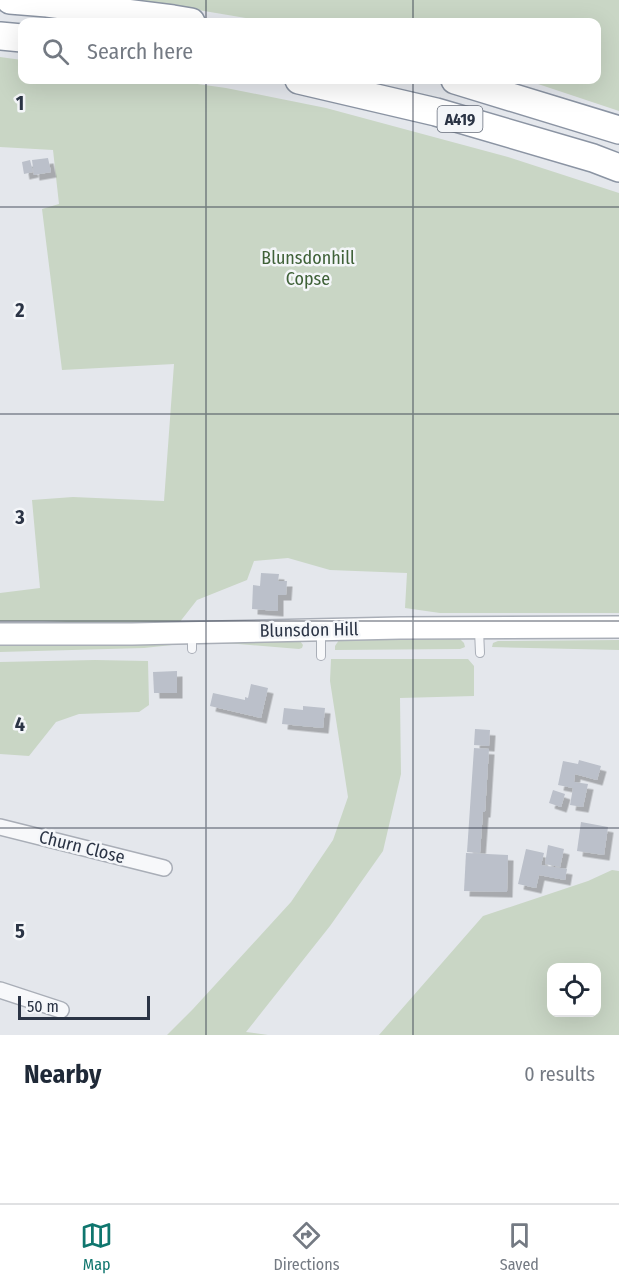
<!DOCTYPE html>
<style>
body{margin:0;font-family:"Fira Sans Condensed",sans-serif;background:#f2f2f3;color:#1f2937}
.controls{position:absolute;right:18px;bottom:18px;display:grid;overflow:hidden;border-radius:12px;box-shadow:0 6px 24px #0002}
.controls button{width:54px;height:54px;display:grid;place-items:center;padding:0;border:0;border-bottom:2px solid #e0e1e3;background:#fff;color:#1f2937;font:30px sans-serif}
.scale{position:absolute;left:18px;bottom:15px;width:132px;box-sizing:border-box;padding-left:6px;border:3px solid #2b3445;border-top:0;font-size:16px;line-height:21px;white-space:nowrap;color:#2b3445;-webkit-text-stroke:4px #f4f6f9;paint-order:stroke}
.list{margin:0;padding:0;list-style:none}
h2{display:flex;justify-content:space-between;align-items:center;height:78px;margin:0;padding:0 24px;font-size:26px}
h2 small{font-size:20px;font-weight:400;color:#747a83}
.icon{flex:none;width:33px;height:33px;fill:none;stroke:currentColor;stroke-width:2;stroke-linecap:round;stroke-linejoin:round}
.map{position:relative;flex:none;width:619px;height:1035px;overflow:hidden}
.search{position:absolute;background:#fff;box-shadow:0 6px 24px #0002;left:18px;right:18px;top:18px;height:66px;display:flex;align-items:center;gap:15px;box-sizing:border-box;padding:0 21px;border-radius:12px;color:#747a83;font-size:22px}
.sheet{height:168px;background:#fff}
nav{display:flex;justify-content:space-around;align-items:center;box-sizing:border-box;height:84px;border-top:2px solid #e0e1e3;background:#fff;font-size:16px;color:#747a83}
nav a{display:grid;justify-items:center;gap:3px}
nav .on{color:#0f766e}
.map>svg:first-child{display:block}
</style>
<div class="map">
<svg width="619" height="1035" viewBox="0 0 619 1035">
<defs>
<filter id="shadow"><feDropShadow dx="5.5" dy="5.5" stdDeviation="0" flood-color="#0004"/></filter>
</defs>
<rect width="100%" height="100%" fill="#e4e7ec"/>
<g fill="#c9d6c5" fill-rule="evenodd">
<path d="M139,0H619V111L526,80H596V22H269Z"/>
<path d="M0,57L22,60V80H169L226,88L326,108L508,157L619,193V613H440L405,608L407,573L330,570L288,558L254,561L247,580L197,600L179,623L171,626L43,621H0V593L40,588L32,500L73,497L164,501L174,364L62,370L42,209L59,204L53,150L0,147Z"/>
<path d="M358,639H460L464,643L465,647L460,649L335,650V646L339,640Z"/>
<path d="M619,640V650L492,647L493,643L498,641Z"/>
<path d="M205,641H300L303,645L302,648L299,649L238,644L206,643Z"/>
<path d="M174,644L172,645L144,648L0,652V645Z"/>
<path d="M331,659H468L474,666V696L400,698L401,774L383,851L330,926L246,1032L268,1035H167L193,1009L291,902L333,840L348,797L330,681Z"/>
<path d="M95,660L148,661L149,705L139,712L79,714L56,722L29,756L0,754V662Z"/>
<path d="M612,870L619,871V1035H379L483,916L588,881ZM552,968H596V1012H552Z"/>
</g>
<g fill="#bbc0ca" filter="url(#shadow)">
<path d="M48,158L51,172L34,175L32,160Z"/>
<path d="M30,160L33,172L24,174L22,162Z"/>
<path d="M261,573L279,574L278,581H287L286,595H278V611L252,609L253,585L260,586Z"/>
<path d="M177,671V693H154L153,672Z"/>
<path d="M251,684L268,688L261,718L210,706L213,693L245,700V697L248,698Z"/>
<path d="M303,706L325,708L323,728L282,724L284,708L303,710Z"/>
<path d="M475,729L490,730L489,746L474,745Z"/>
<path d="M474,748L489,749L485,812H483L480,853L467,852Z"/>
<path d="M579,760L601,766L597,780L575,774L574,782L588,784L583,807L570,805L573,788L558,785L563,761L578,764Z"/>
<path d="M553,790L565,794L561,807L549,803Z"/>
<path d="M581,822L608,827L604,855L577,851Z"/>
<path d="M548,845L564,849L560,867L545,864Z"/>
<path d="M526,849L544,853L541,865L567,869L565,880L539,875L536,888L518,884Z"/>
<path d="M466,853L508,855L507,892L464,891Z"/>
</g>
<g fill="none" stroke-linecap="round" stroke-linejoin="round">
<defs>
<g id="lane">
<path d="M479,630L480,653"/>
<path d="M321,631V656"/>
<path d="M192,633V649"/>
</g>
<g id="street">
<path d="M0,827L164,868"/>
<path d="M0,990L61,1010"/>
</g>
<path id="secondary" d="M0,634H132L400,628L619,627"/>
<g id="highway">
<path d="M10,0L47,3L173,19L191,22"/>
<path d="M0,36L22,38"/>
<path d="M299,80L436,112L593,158L619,168"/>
<path d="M455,80L619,130"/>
</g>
</defs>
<use href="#lane" stroke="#a9aeb7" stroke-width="10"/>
<use href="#street" stroke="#a9aeb7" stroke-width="18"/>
<use href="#secondary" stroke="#a9aeb7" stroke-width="24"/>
<use href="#highway" stroke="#8b94a3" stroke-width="30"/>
<use href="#lane" stroke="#f7f8fa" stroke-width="8"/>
<use href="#street" stroke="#f7f8fa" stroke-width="15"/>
<use href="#secondary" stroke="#fff" stroke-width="21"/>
<use href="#highway" stroke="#fff" stroke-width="27"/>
</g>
<path fill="none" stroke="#2b3445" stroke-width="1.5" stroke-opacity="0.55" d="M206,0V22M413,0V22M206,80V1035M413,80V1035M0,207H619M0,414H619M0,621H619M0,828H619"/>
<g text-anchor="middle" stroke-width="5" stroke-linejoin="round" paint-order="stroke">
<rect fill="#f4f6f9" stroke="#676e7b" stroke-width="1.5" x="437.5" y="106" width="45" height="26" rx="4.5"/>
<g font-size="16" font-weight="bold" fill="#2b3445">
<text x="460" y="125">A419</text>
</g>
<g font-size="18" fill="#3f6138" stroke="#f4f6f9">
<text x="308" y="264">Blunsdonhill<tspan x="308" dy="21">Copse</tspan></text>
</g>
<g font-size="18" fill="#2b3445" stroke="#f4f6f9">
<text transform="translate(309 630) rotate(-1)" y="6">Blunsdon Hill</text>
<text transform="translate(82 847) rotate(14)" y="6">Churn Close</text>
</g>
</g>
<g font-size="20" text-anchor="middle" font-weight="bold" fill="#2b3445" stroke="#f4f6f9" stroke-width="5" stroke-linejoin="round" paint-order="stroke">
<text x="20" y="110">1</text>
<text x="20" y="317">2</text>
<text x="20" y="524">3</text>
<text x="20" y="731">4</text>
<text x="20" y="938">5</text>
</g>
</svg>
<div class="controls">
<button><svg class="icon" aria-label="locate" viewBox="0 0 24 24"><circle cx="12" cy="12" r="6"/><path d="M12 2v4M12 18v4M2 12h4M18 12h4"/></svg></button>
</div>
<div class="scale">50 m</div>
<div class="search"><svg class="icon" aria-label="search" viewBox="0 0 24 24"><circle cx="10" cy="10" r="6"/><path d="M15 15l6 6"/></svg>Search here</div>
</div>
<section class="sheet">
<h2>Nearby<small>0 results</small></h2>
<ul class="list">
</ul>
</section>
<nav>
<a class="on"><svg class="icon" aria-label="map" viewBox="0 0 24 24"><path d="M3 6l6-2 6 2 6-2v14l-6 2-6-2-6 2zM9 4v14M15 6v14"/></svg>Map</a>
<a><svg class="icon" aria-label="directions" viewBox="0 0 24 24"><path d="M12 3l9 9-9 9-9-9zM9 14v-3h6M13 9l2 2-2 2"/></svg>Directions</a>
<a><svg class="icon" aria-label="saved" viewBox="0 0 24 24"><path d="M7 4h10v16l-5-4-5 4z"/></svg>Saved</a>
</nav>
